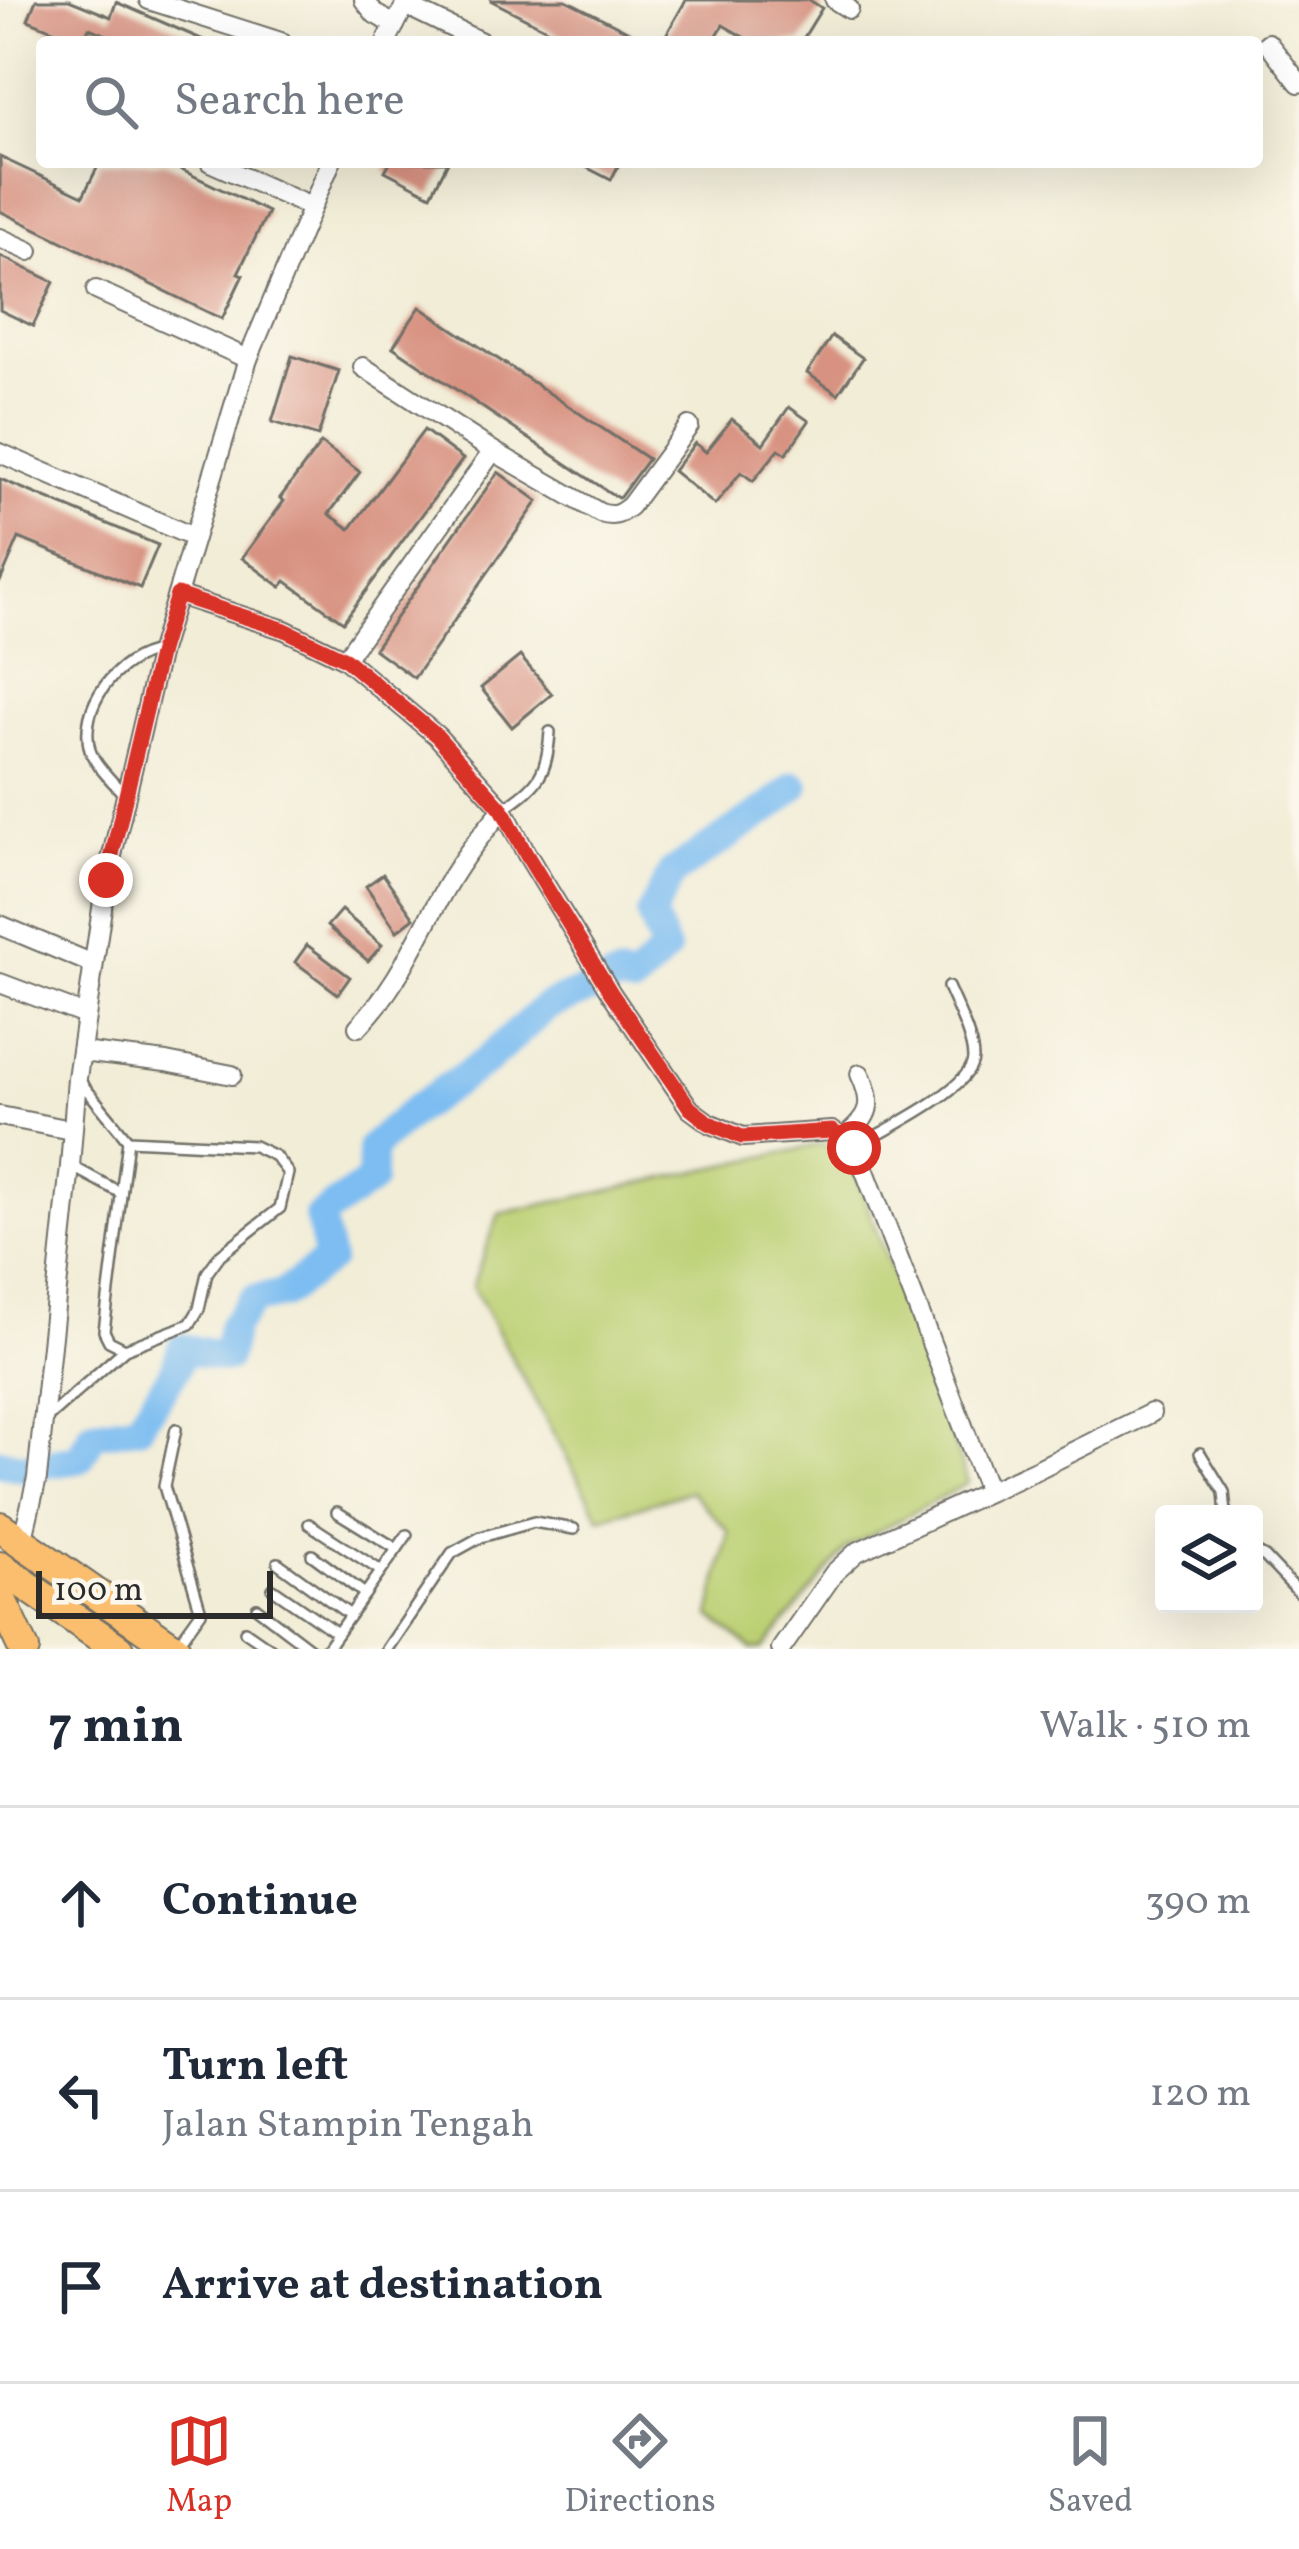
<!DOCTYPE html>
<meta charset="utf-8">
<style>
body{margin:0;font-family:Vollkorn,serif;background:#f6f6f7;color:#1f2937}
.controls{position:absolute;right:36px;bottom:36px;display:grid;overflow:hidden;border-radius:12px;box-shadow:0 12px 48px #0002}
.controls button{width:108px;height:108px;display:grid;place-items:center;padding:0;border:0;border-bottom:3px solid #e0e1e3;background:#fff;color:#1f2937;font:60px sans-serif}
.scale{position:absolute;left:36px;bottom:30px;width:237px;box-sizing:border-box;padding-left:12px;border:6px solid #2b2b2b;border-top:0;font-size:33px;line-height:42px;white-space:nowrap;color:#2b2b2b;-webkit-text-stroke:9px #fbf7ec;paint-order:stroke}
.stop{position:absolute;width:36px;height:36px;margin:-27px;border:9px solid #d93025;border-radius:50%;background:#fff}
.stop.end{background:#d93025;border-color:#fff;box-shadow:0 3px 12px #0008}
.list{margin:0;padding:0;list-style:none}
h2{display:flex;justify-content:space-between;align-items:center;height:156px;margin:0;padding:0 48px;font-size:51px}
h2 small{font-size:39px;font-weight:400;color:#747a83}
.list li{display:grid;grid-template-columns:78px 1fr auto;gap:36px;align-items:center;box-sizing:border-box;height:192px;padding:0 48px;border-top:3px solid #e0e1e3}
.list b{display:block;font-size:45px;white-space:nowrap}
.list p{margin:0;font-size:39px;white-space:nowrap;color:#747a83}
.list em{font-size:39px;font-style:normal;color:#747a83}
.icon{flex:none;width:66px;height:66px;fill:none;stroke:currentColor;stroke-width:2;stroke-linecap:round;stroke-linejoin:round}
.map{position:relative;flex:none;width:1299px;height:1649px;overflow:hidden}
.search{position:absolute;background:#fff;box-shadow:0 12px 48px #0002;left:36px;right:36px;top:36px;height:132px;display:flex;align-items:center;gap:30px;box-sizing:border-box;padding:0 42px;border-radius:12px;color:#747a83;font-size:45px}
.sheet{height:732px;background:#fff}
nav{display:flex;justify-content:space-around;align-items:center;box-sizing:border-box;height:168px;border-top:3px solid #e0e1e3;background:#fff;font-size:33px;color:#747a83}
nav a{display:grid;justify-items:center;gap:6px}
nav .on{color:#d93025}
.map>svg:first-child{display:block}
</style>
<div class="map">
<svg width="1299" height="1649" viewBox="0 0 1299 1649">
<rect width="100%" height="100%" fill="#fbf7ec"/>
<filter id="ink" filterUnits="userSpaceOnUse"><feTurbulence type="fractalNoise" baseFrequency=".00833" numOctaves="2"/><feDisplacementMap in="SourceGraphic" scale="24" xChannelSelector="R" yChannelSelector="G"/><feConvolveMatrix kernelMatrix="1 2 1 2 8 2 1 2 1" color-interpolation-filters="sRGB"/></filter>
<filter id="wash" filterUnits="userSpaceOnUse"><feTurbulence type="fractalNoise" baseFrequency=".004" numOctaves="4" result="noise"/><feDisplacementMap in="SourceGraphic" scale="48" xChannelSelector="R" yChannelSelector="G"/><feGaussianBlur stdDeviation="2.7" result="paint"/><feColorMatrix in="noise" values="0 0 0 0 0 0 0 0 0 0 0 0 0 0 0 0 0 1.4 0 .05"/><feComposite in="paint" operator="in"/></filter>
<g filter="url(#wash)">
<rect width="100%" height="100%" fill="#f2edd7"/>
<path fill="#bcd073" stroke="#747e4f" stroke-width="3" d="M823,1144L854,1169L968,1483L847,1548L763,1649H752L710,1616L729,1532L690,1491L600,1518L472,1286L499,1214Z"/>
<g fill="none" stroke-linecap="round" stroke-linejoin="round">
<path stroke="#7dbdf1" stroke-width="30" d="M0,1462L21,1467L79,1459L93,1433L138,1426L175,1370L182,1348L226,1358L232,1327L253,1300L283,1294L329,1259L319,1217L371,1181L372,1147L414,1110L486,1061L547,1006L618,979L634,982L665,951L651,915L672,873L772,806L795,786"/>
</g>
<g id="blocks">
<g fill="#d89281">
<path d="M36,0H69L111,17L116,2L208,42H124L89,28L82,42L28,20Z"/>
<path d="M490,0H566L649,42H572Z"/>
<path d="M686,0H809L822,8L801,42H752L723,25L713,42H662Z"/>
<path d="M0,157L83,196L100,162H165L268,212L238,273L243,275L222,319L0,211Z"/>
<path d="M390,162H448L431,195L385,171Z"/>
<path d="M576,162H620L611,180Z"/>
<path d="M0,256L54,282L33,326L0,310Z"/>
<path d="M420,307L648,459L620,497L618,498L577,471L393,347Z"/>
<path d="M832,336L863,358L838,394L807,373Z"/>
<path d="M292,356L339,371L318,436L272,422Z"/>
<path d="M789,407L809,421L786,454L779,449L753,481L741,472L715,505L673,471L695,443L706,452L732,419L763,444Z"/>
<path d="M424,430L463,459L343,622L286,581L281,587L242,558L284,501L280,498L321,443L360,472L329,514L350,529Z"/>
<path d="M498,472L538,501L414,678L374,649Z"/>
<path d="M0,479L158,545L140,588L19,538L0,582Z"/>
<path d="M520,656L552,694L512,727L481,688Z"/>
<path d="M383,874L414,918L397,931L366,886Z"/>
<path d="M341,910L382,945L368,961L327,926Z"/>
<path d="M307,945L350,977L338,994L295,962Z"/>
</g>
</g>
</g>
<g filter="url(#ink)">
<use href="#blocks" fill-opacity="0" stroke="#716f67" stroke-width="3"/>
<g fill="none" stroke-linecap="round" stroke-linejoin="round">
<defs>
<g id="service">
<path d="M124,795C114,782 95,766 90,750C78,707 117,657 159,651"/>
<path d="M503,809C538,785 547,776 550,732"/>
<path d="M78,1079L128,1140"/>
<path d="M854,1148C879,1133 972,1089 973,1059C973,1038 956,1006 948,987"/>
<path d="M73,1167L121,1193"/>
<path d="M45,1420L125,1349L190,1324L199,1309L207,1273L220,1255L280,1208L288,1173L275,1156L254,1146L128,1140L104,1331L109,1341L125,1349"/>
<path d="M176,1429L164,1486L201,1612L178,1644"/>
<path d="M1200,1453L1224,1492L1226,1514"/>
<path d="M337,1512L397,1549"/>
<path d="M309,1524L381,1571"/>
<path d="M1254,1551L1265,1557L1299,1593"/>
<path d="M312,1555L365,1594"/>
<path d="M278,1563L350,1615"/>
<path d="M273,1589L337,1633"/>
<path d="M257,1608L311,1649"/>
<path d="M245,1631L271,1649"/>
<path d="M326,1649L407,1535"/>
<path d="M387,1649L452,1553L481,1537L534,1522L574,1529"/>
</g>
<g id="minor">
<path d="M149,0L281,42"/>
<path d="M364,0L375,14L395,25"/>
<path d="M835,0L849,9"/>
<path d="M405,5L481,42"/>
<path d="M386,42L408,0"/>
<path d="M1268,43L1299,83"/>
<path d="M210,162L311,207"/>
<path d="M0,238L29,251"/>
<path d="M96,290L248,359"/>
<path d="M363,367L493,451L600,513C614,517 619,515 630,506L689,426"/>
<path d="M0,453L193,537"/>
<path d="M177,595L285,630L345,659L437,736L503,809L526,853L611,993L690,1109L709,1123L743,1137L832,1131C850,1140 856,1152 865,1171L988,1491"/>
<path d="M345,659L493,451"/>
<path d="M0,925L93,964"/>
<path d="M0,983L85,1015"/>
<path d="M358,1027C400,984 418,935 447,885C463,857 482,834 503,809"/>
<path d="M81,1052L166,1062L232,1075"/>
<path d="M0,1116L71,1130"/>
<path d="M845,1137C871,1116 874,1104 860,1074"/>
<path d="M22,1542L37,1478L70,1166L77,1078L106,881L160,651L248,359L331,162"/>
<path d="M781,1649L834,1573L857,1552L1038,1469L1151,1413"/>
</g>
<g id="trunk">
<path d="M0,1527L175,1649"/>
<path d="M0,1567L118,1649"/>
<path d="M0,1598L24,1649"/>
</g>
</defs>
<use href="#service" stroke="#716f67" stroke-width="14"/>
<use href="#minor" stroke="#716f67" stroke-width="22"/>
<use href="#trunk" stroke="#716f67" stroke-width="34"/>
<use href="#service" stroke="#fff" stroke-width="9"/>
<use href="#minor" stroke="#fff" stroke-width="18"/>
<use href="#trunk" stroke="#fabe6e" stroke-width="30"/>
</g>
</g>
<g fill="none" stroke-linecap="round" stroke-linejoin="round" filter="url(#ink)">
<path stroke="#d93025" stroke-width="15" d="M106,880L160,651L177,595L285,630L345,659L437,736L502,809L526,854L611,993L690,1108L709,1123L742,1137L832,1131L845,1138L854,1148"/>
</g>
</svg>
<div class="controls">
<button><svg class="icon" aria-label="layers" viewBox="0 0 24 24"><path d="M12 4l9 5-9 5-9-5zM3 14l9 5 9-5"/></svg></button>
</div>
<div class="scale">100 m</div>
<div class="stop" style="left:854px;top:1148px"></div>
<div class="stop end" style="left:106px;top:880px"></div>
<div class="search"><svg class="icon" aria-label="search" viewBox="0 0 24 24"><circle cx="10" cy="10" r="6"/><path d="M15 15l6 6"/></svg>Search here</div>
</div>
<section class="sheet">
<h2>7 min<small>Walk · 510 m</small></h2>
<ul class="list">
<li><svg class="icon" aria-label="ahead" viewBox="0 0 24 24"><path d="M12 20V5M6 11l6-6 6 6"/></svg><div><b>Continue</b></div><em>390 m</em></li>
<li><svg class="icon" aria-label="left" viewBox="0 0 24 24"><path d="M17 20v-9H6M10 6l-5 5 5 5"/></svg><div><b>Turn left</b><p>Jalan Stampin Tengah</p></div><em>120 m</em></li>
<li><svg class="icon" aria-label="arrive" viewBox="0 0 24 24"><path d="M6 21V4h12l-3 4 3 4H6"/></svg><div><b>Arrive at destination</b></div></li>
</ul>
</section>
<nav>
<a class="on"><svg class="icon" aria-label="map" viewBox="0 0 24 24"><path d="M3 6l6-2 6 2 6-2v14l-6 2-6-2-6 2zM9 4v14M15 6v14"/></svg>Map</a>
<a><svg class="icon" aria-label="directions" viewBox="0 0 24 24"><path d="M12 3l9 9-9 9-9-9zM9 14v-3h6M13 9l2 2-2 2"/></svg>Directions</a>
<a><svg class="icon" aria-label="saved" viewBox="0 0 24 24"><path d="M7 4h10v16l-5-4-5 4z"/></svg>Saved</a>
</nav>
